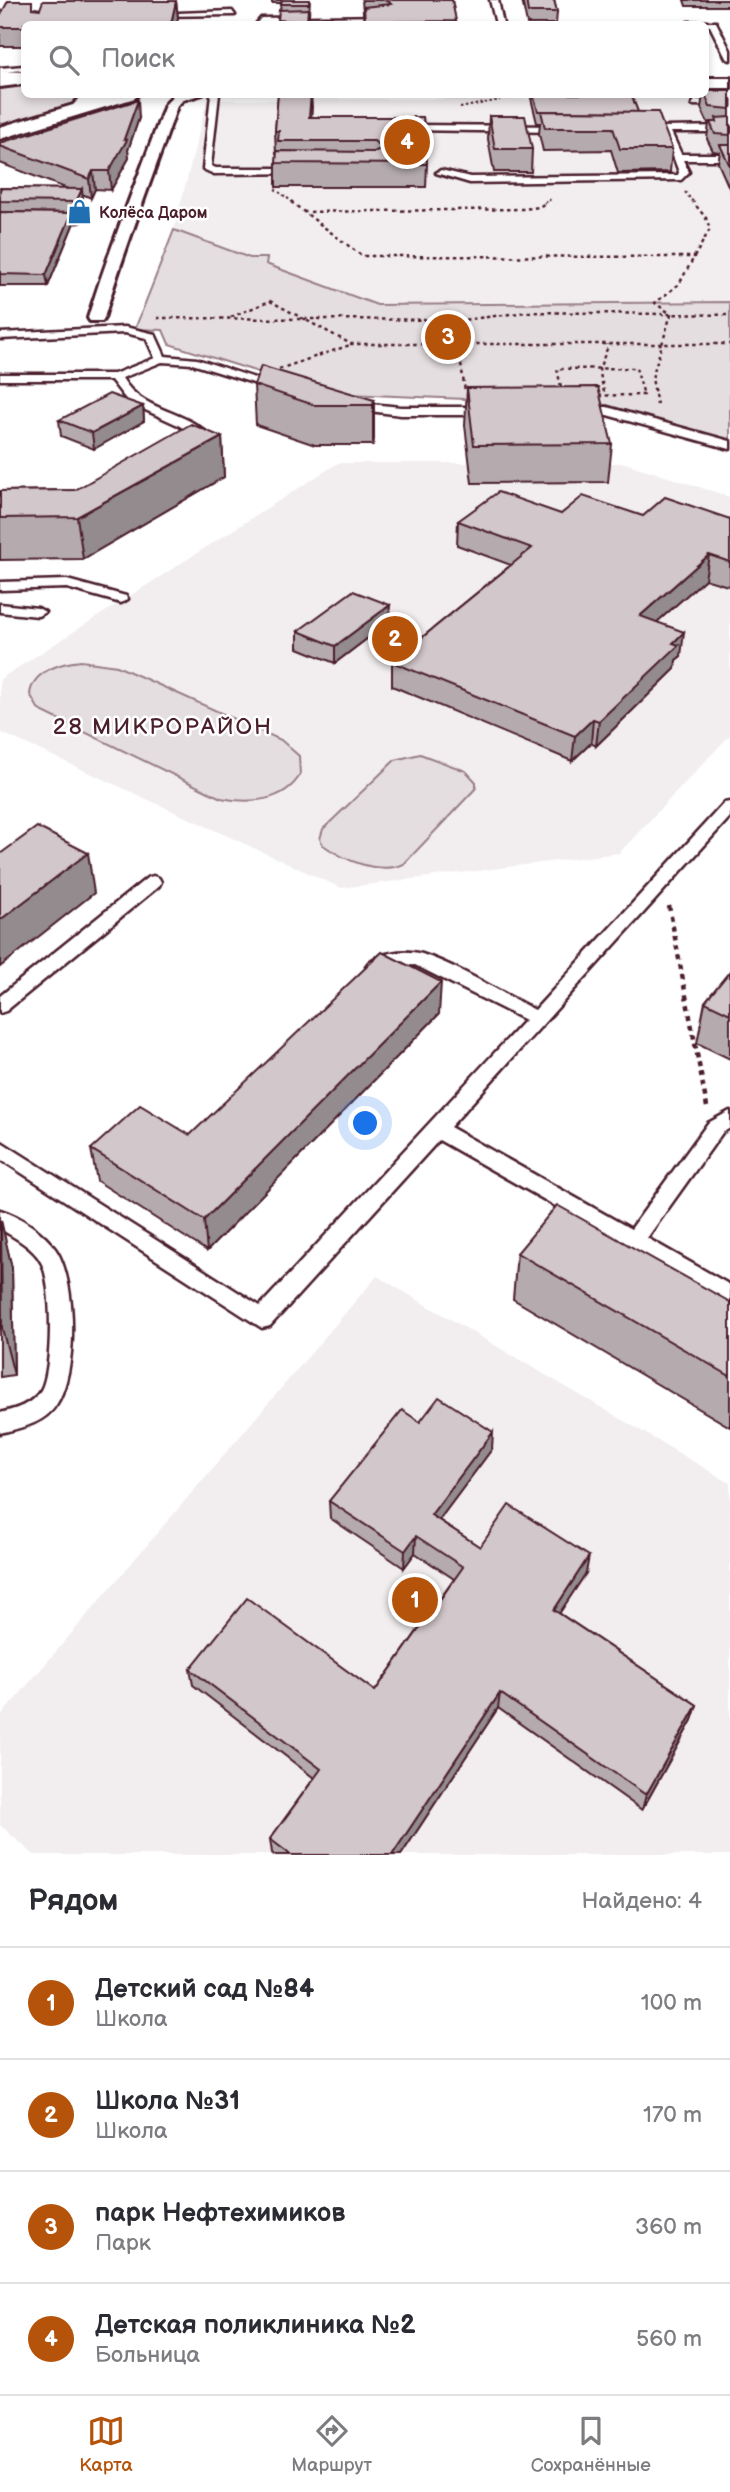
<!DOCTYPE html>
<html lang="ru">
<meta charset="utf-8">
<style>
body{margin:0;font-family:"Balsamiq Sans",sans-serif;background:#f7f7f7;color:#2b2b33}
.you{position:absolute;left:366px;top:1124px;width:24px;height:24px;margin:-18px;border:5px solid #fff;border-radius:50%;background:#1a73e8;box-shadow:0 0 0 10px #1a73e833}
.badge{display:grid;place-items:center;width:46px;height:46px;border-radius:50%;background:#b45309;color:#fff;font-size:23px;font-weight:700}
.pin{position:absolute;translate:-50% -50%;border:4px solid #fff;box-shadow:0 2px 7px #0006}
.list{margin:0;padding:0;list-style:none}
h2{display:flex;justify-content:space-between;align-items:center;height:91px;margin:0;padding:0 28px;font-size:30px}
h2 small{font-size:23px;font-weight:400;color:#7c7c81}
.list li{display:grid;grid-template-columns:46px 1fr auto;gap:21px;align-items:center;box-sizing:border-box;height:112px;padding:0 28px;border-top:2px solid #e1e1e2}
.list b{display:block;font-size:26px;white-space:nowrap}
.list p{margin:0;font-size:23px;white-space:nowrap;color:#7c7c81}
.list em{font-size:23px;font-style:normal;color:#7c7c81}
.icon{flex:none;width:38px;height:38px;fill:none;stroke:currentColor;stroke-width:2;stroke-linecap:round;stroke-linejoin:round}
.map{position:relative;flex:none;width:730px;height:1855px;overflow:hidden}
.search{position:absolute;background:#fff;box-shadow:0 4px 10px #0003;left:21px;right:21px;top:21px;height:77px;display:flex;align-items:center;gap:18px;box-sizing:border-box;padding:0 24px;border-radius:10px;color:#7c7c81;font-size:26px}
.sheet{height:539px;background:#fff}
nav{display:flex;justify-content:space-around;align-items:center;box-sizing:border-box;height:98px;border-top:2px solid #e1e1e2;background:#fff;font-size:19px;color:#7c7c81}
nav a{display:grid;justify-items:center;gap:4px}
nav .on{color:#b45309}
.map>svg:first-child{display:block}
</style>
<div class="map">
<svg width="730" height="1855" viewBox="0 0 730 1855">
<rect width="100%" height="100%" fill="#fff"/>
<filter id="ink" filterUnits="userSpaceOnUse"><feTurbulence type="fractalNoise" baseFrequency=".0143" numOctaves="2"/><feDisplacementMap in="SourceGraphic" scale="14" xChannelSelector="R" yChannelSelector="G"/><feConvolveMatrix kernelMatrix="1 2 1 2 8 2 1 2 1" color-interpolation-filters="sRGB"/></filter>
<g filter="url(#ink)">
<g fill="#f2eeef">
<path d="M730,98V302L377,306L174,230L207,100Z"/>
<path d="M338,463H625L730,497V735L619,853L341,888L0,732V679Z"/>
<path d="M377,1276L730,1483V1855H34L0,1825V1717Z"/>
</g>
<g fill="#e5dee0" stroke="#987e86" stroke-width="2">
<path d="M24,83V94L76,95L79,100L76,105L0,127V89Z"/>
<path d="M174,230L250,258H267L266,264L377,305L730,302V442L607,405L325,393L169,344L163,330L135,329Z"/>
<path d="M81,661L117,666L281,740L299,756L300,775C284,802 249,804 221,798L39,710L30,694C33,671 60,663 81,661Z"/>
<path d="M420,754L466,771L476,782V788L404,864C378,875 344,860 323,845L320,839L323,829L395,760Z"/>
</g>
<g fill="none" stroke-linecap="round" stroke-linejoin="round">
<defs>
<g id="service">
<path d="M490,0H498L503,24H496Z"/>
<path d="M232,11L235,15L155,16L151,14Z"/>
<path d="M385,16L388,20L256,24L261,18Z"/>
<path d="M688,22H716L730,50V60L726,58L710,26L688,24Z"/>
<path d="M24,66V70L0,72V68Z"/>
<path d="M211,94H219L211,166L216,168H300L305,171L303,173L214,174L203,169Z"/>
<path d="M695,100H730V106L692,105Z"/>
<path d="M403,125L564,126L568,129L564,132L400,130Z"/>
<path d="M730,126V132H671L681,154H730V160H683L689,172L681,180L470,183L436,173L441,170L470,177L678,175L679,172L662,127Z"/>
<path d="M0,215L78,216L83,219L78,222L0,221Z"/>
<path d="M125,327L155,334L165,356L197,359L285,388L279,391L192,364L162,362L122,378C142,413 187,409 212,438L206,442L178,425L128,402L111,380H0V374H114L155,358L146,338L125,333L0,339V333Z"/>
<path d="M350,402L401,407H490L496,411L490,415H401L346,408V404Z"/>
<path d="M581,407H607L730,441V449L607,415L577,414V408Z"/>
<path d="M67,580L126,596L128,599L121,603L67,588L0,590V582Z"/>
<path d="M0,604L38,608L45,612L38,616L0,612Z"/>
<path d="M730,802V817L450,1127L631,1229L708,1123L730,1111V1128L722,1133L647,1238L730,1285V1305L439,1140L270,1326L262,1328L0,1159V1141L260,1306L525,1020L415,965L385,967L375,972L366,966C375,952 406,949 422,954C458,966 500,992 535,1010L724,803Z"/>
<path d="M153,876L159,878L161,882L159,886L6,1011L0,1013V996L147,878Z"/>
<path d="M0,1210C20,1216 44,1232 56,1250C77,1282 78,1373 56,1405C44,1424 20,1428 0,1433V1413C16,1409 31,1405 41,1390C53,1370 53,1282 41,1262C33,1247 14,1237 0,1229Z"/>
</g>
<path id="pedestrian" d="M174,94H203L183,100L177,106C153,177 125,246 104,318L102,321H90L88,318C110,246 139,176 165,105Z"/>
<path id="minor" d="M0,71L24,72V82L0,81Z"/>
<g id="tertiary">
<path d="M24,74V84L0,87V77Z"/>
<rect x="706" y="78" width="24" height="10"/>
<path d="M84,94H138L135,98L0,139V127L73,105Z"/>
</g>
</defs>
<use href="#service" stroke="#4a1f2b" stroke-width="5"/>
<use href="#pedestrian" stroke="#4a1f2b" stroke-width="6"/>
<use href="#minor" stroke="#4a1f2b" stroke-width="5"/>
<use href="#tertiary" stroke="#4a1f2b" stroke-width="6"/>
<g stroke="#4a1f2b" stroke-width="2" stroke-dasharray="2.5 2.5" stroke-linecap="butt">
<path d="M460,108L500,100"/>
<path d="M275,189L294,203"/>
<path d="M685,192L694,203"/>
<path d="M544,203L551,199"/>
</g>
<g stroke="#4a1f2b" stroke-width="2.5" stroke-dasharray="3.5 3.5" stroke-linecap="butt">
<path d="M291,202L362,256L695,257"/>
<path d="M303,212L524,209L539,207L547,202"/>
<path d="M231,317L270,301L351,344H730"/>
<path d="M157,318L463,320L527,312L730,315"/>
<path d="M458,344L465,391"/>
<path d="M636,368L644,395L563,396L557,369Z"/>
<path d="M279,369L350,345"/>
<path d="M604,392L599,369L609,344"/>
<path d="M657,405L652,378L671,314L655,303L679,284L710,229L706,218L693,202"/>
</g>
<path stroke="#4a1f2b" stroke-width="4.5" stroke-dasharray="5 5" stroke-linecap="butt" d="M669,906L707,1107"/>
<use href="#service" fill="#fff" fill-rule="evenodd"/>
<use href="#pedestrian" fill="#fff" fill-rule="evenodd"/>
<use href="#minor" fill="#fff" fill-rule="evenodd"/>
<use href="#tertiary" fill="#fff" fill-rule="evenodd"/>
</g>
<g fill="#b5abaf" stroke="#4a1f2b" stroke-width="2">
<path d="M272,0H310L309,15H308V24H278L281,3H272Z"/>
<path d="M362,0H452L456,24H364Z"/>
<path d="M522,0H554L557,12L556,24H527Z"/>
<path d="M684,0H730V6H686Z"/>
<path d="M176,1L178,18L24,24V46H0V16L33,8L40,9Z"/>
<path d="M730,91V190L718,163L720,152L713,151L707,139L709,123H708L701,108L703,94Z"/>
<path d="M278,94H311V117H423L427,164L426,187H276V163L277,154H276L275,131Z"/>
<path d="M530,94H631L638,112L672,149L670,172L618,173L611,150L543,151L539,134L540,123H537Z"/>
<path d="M489,116L532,149L531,172H494L488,139Z"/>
<path d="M139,118L128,150L129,158L111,190L95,189L91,198L82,194L83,200L77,213L0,212V188L68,189L0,163V143Z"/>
<path d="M0,212L73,225L48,286H0Z"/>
<path d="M254,385L374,400L373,445H315L256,425Z"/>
<path d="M467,388L612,444L608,482L472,483L465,425Z"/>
<path d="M143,406L144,421L94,449L61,436L59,420Z"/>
<path d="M222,437L224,477L83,559L0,560V491L75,490Z"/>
<path d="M561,514L730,519V584L728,586L705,579L657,622L681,656L676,660L675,669L596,746L591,743L572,761L392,686V662L511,565L457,545L458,521Z"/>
<path d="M389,622L335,663L298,648V631Z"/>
<path d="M730,971V1059L697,1043L705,1002Z"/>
<path d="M439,1014L207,1251L97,1181L91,1149L190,1135Z"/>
<path d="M0,1220L12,1268L14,1375L0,1377Z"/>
<path d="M517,1253L730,1302V1427L513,1299Z"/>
<path d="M420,1422L492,1449L439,1520L480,1547L586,1573L559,1613L697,1705L692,1720L642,1810L498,1708L401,1855H274L272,1853L270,1839L314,1778L193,1685L190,1669L375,1691L454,1579L415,1553L404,1568L330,1518L329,1501Z"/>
</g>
<g fill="#938b8e" stroke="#4a1f2b" stroke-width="2">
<path d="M176,1L178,18L176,24H171Z"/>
<path d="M311,94L312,107L310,140L309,117Z"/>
<path d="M138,100L139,118L128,150L129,158L111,190L109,171L124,139Z"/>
<path d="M93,171L95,189L91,198L89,179Z"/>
<path d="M82,189L83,200L77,213L76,202Z"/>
<path d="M72,213L73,225L48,286L46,275Z"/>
<path d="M374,400V440L373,445V405Z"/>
<path d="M143,406L144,421L94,449L92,433Z"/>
<path d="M222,437L224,477L83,559L77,517Z"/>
<path d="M709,555L705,579L637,640L640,616Z"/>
<path d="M390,605L389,622L335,663V646Z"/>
<path d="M684,632L681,656L676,660L675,669L596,746L599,721Z"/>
<path d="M593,719L591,743L572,761L575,736Z"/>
<path d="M88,853L94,893L0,967V920Z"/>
<path d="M441,982L439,1014L207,1251L204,1220Z"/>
<path d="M1,1220L12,1268L14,1375L2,1328Z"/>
<path d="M493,1432L492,1449L430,1532L431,1515Z"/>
<path d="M416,1536L415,1553L404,1568L405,1551Z"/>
<path d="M589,1556L586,1573L551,1626L554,1610Z"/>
<path d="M500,1693L498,1708L401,1855H392Z"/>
<path d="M697,1705L692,1720L642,1810L646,1795Z"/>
</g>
<g fill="#d2c7cb" stroke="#4a1f2b" stroke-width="2">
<path d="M282,0H309V4H281Z"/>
<path d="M387,0H452L456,21L365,22L364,7L391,4Z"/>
<path d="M526,0H554L557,12H528Z"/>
<path d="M8,1H32V8L40,9L43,1H176L171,24H24V27H0V16Z"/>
<path d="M308,9L307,22L278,20L279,10Z"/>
<path d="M705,91H730V109L710,107L705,94Z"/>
<path d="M278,94H311L309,117H423L427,164L276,163L277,151L374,152L382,148L374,141H278L279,131H275Z"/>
<path d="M533,94H631L638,112L538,111Z"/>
<path d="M138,100L124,139L127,140L109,171H93L89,179L0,146V143Z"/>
<path d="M541,111L658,112L672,149H620L613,128H545Z"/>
<path d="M489,116H525L532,149H495Z"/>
<path d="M730,117V135L715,134L710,122H717L716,118Z"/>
<path d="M720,145H730V166Z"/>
<path d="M0,188L82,189L76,202L0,201Z"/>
<path d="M0,212L72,213L46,275L0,274Z"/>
<path d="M261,366L374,400L373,405H314L254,385Z"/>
<path d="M598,387L612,444L474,445L467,388Z"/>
<path d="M109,394L143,406L92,433L59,420Z"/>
<path d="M191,424L222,437L77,517L0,518V491L75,490Z"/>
<path d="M498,492L561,514L583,496L643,516L665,497L730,519V562L709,555L640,616L684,632L673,643L679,645L599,721L593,719L575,736L392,662L532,548L458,521Z"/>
<path d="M353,591L390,605L335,646L298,631Z"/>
<path d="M37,827L88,853L0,920V854Z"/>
<path d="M382,952L441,982L204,1220L91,1149L140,1105L190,1135Z"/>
<path d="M730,971V1014L705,1002Z"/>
<path d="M557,1205L730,1302V1376L517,1253Z"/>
<path d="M0,1220L2,1328H0Z"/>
<path d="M439,1397L493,1432L431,1515L480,1547L509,1505L589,1556L554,1610L697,1705L646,1795L500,1693L392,1855H291L270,1839L321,1769L190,1669L247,1598L375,1691L463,1567L416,1536L405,1551L329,1501L402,1410L420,1422Z"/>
</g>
</g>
<defs>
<symbol id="shop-bare" viewBox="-9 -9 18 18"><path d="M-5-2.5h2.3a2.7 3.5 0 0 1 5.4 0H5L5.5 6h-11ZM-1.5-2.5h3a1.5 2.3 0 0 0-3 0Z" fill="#1f6fb2" stroke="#fff" stroke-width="2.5" paint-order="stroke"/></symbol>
</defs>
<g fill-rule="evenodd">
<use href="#shop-bare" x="62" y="194" width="35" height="35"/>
</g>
<g text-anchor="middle" stroke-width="5" stroke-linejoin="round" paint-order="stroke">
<g font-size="16" font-weight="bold" fill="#4a1f2b" stroke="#fff" text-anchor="start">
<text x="99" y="218">Колёса Даром</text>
</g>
<g font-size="23" letter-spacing="2" fill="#4a1f2b" stroke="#fff">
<text x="163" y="734">28 МИКРОРАЙОН</text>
</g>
</g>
</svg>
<div class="you"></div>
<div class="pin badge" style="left:415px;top:1600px">1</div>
<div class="pin badge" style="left:395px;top:639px">2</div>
<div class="pin badge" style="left:448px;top:337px">3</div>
<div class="pin badge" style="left:407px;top:142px">4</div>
<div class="search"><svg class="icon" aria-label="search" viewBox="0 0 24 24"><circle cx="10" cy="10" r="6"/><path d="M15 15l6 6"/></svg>Поиск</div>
</div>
<section class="sheet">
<h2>Рядом<small>Найдено: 4</small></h2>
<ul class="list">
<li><span class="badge">1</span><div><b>Детский сад №84</b><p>Школа</p></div><em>100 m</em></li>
<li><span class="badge">2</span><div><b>Школа №31</b><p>Школа</p></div><em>170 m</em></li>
<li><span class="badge">3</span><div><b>парк Нефтехимиков</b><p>Парк</p></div><em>360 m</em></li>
<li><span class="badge">4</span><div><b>Детская поликлиника №2</b><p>Больница</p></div><em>560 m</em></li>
</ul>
</section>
<nav>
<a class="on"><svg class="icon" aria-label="map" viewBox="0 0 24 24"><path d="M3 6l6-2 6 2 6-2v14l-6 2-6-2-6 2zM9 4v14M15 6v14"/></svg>Карта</a>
<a><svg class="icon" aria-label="directions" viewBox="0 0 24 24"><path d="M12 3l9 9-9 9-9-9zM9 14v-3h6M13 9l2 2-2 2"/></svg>Маршрут</a>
<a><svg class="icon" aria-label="saved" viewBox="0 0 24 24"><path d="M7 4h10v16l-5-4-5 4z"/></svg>Сохранённые</a>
</nav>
